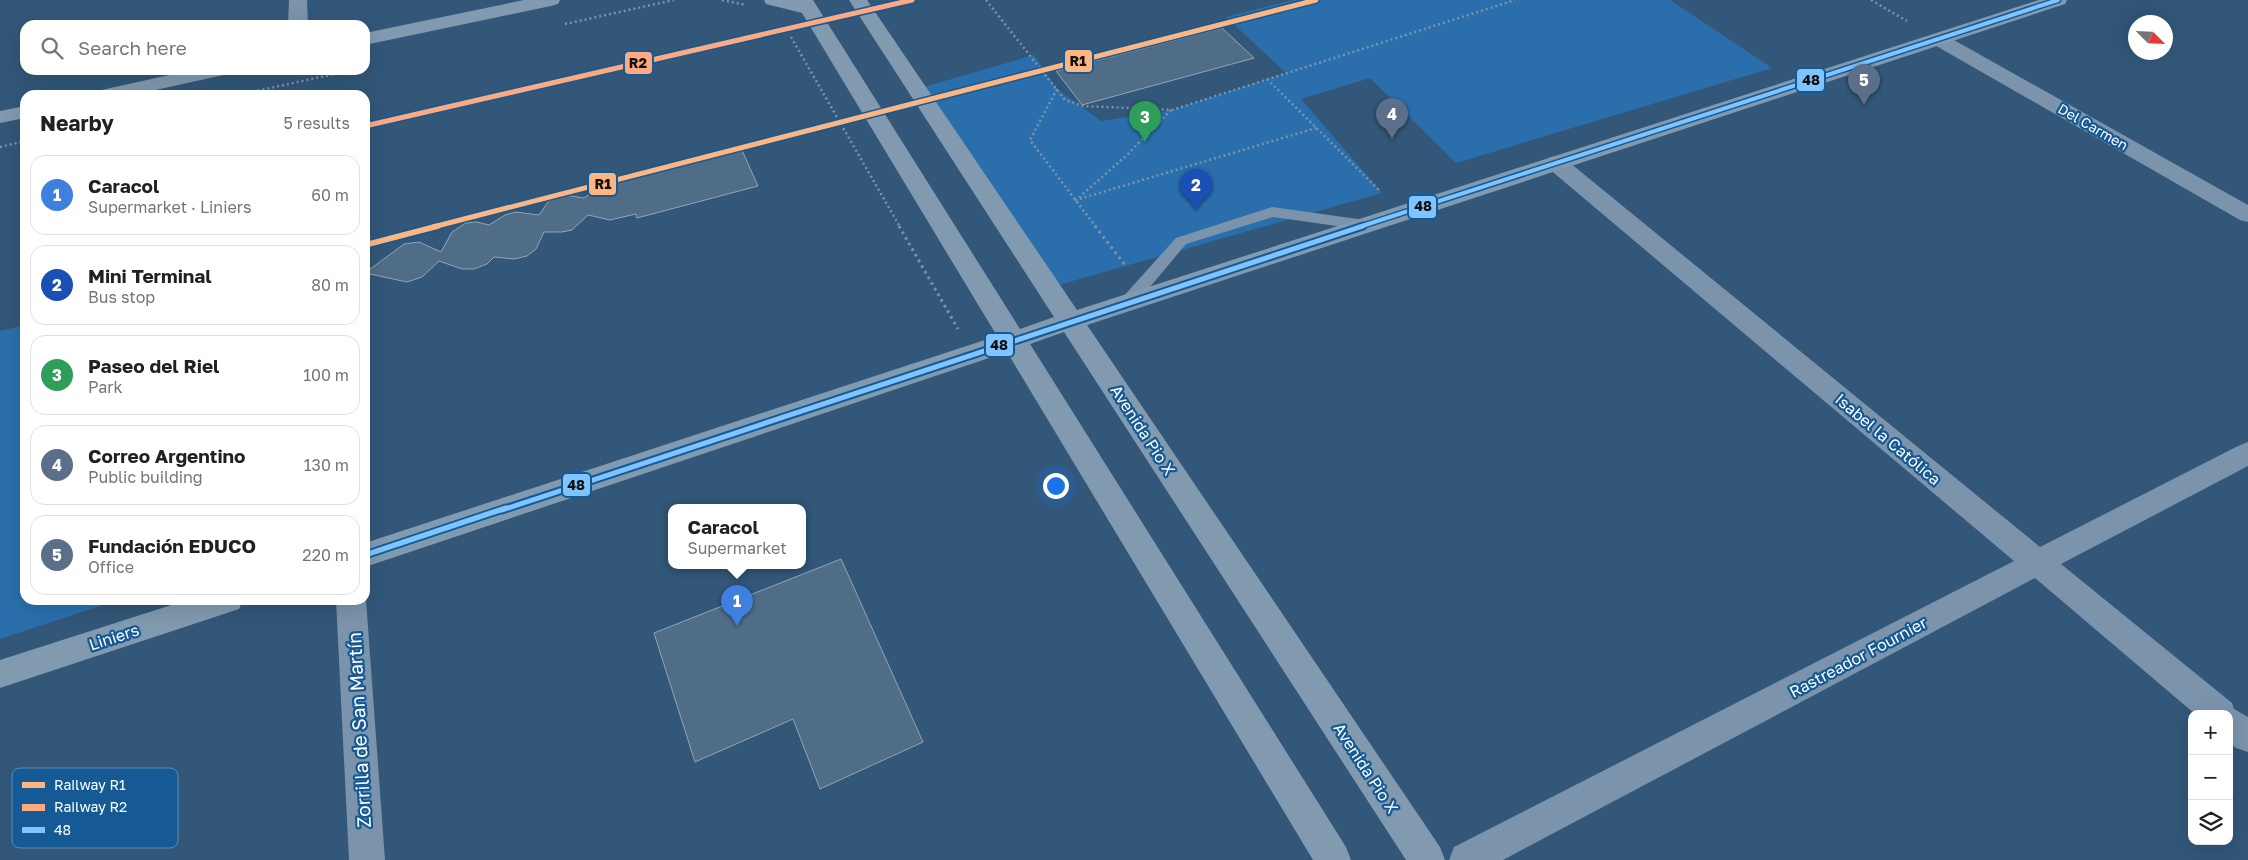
<!DOCTYPE html>
<meta charset="utf-8">
<style>
body{margin:0;font-family:"Golos Text",sans-serif;background:#f2f2f2;color:#202124}
.controls{position:absolute;right:15px;bottom:15px;display:grid;overflow:hidden;border-radius:10px;box-shadow:0 5px 20px #0002}
.controls button{width:45px;height:45px;display:grid;place-items:center;padding:0;border:0;border-bottom:1px solid #e0e0e0;background:#fff;color:#202124;font:25px sans-serif}
.compass{position:absolute;left:2128px;top:15px;width:45px;height:45px;border-radius:50%;background:#fff;box-shadow:0 5px 20px #0002;rotate:114deg}
.you{position:absolute;left:1055px;top:485px;width:18px;height:18px;margin:-12px;border:4px solid #fff;border-radius:50%;background:#1a73e8;box-shadow:0 0 0 8px #1a73e833}
.badge{display:grid;place-items:center;width:32px;height:32px;border-radius:50%;background:#ea580c;color:#fff;font-size:16px;font-weight:700}
.pin{position:absolute;translate:-50% -41px;filter:drop-shadow(0 1px 2px #0008)}
.pin::after{content:'';position:absolute;top:26px;width:18px;height:15px;background:inherit;clip-path:polygon(0 0,100% 0,50% 100%)}
.popup{position:absolute;left:668px;top:504px;width:138px;height:65px;box-sizing:border-box;display:grid;place-content:center;border-radius:10px;background:#fff;filter:drop-shadow(0 1px 4px #0005);font-size:16px;white-space:nowrap;color:#757577}
.popup b{font-size:19px;color:#202124}
.popup::after{content:'';position:absolute;left:50%;top:100%;margin-left:-10px;border:10px solid transparent;border-top-color:#fff}
.list{margin:0;padding:0;list-style:none}
h2{display:flex;justify-content:space-between;align-items:center;height:65px;margin:0;padding:0 20px;font-size:21px}
h2 small{font-size:16px;font-weight:400;color:#757577}
.list li{display:grid;grid-template-columns:32px 1fr auto;gap:15px;align-items:center;box-sizing:border-box;height:80px;margin:0 10px 10px;padding:0 10px;border:1px solid #e0e0e0;border-radius:15px}
.list b{display:block;font-size:19px;white-space:nowrap}
.list p{margin:0;font-size:16px;white-space:nowrap;color:#757577}
.list em{font-size:16px;font-style:normal;color:#757577}
.icon{flex:none;width:28px;height:28px;fill:none;stroke:currentColor;stroke-width:2;stroke-linecap:round;stroke-linejoin:round}
.map{position:relative;flex:none;width:2248px;height:860px;overflow:hidden}
.search{position:absolute;background:#fff;box-shadow:0 5px 20px #0002;left:20px;top:20px;width:350px;height:55px;display:flex;align-items:center;gap:12px;box-sizing:border-box;padding:0 18px;border-radius:15px;color:#757577;font-size:19px}
.panel{position:absolute;background:#fff;box-shadow:0 5px 20px #0002;left:20px;top:90px;width:350px;height:515px;border-radius:15px}
.map>svg:first-child{display:block}
</style>
<div class="map">
<svg width="2248" height="860" viewBox="0 0 2248 860">
<rect width="100%" height="100%" fill="#325778"/>
<g fill="#2a6fac">
<path d="M1293,0H1670L1772,68L1456,163L1370,78L1301,99L1382,193L1048,288L917,89L1034,55L1057,89L1101,121L1172,110L1286,73L1226,17Z"/>
<path d="M25,325V600H118L0,639V331Z"/>
</g>
<g fill="#4f6d87" stroke="#90a6b8">
<path d="M1222,28L1254,58L1082,105L1056,71Z"/>
<path d="M741,148L758,186L637,218L636,214L610,220L588,215L572,230L562,232H544L536,249L527,256L514,259L494,257L487,264L474,269H462L439,261L422,277L407,282L365,273L404,244L419,242L441,252L452,232L466,223L477,222L489,225L505,215L516,212L539,215L548,202L555,197L565,195L584,198L604,184Z"/>
<path d="M841,559L923,742L820,789L793,719L695,762L654,633Z"/>
</g>
<g fill="none" stroke-linecap="round" stroke-linejoin="round">
<g stroke="#7b94ab" stroke-width="2.5" stroke-dasharray="2 3" stroke-linecap="butt">
<path d="M722,0L746,5"/>
<path d="M986,0L1065,100L1083,106L1172,110L1515,0"/>
<path d="M1871,0L1907,21"/>
<path d="M565,24L674,0"/>
<path d="M791,37L900,227"/>
<path d="M1267,79L1380,191"/>
<path d="M1057,89L1030,140L1096,227"/>
<path d="M238,95L353,70"/>
<path d="M1171,110L1127,155L1076,200L1316,128"/>
<path d="M0,147L25,141"/>
</g>
<g stroke="#7b94ab" stroke-width="3" stroke-dasharray="2.5 4" stroke-linecap="butt">
<path d="M899,226L958,329"/>
<path d="M1095,226L1125,265"/>
</g>
<path fill="#7b94ab" fill-rule="evenodd" d="M1272,207L1365,220L1370,222L1372,225L1370,228L1365,230L1273,217L1186,244L1134,306H1122L1120,302L1122,298L1176,238Z"/>
<g fill="#7b94ab" fill-rule="evenodd">
<path d="M289,0H307L308,25H288Z"/>
<path d="M1938,33L1945,35L2248,205V222L2240,220L1931,43L1928,39L1931,35Z"/>
<path d="M1556,156L1564,158L2040,547L2238,446L2248,442V466L2061,564L2232,703L2234,709L2248,717V752L2236,748L2229,742V714H2195L2035,578L1503,860H1449L1454,847L2014,561L1548,168L1545,163L1548,158Z"/>
<path d="M365,597L366,600L385,860H349L336,600H365Z"/>
</g>
<g fill="#829aaf" fill-rule="evenodd">
<path d="M524,0H560L558,4L551,6L365,45V33Z"/>
<path d="M764,0H813L1020,329L1054,317L849,0H867L1077,310L2039,0H2067L2065,4L1087,325L1440,847L1445,860H1406L1064,332L1030,344L1346,847L1351,860H1313L1007,352L365,567V543L997,336L802,13L766,4Z"/>
<path d="M192,70H231L228,74L133,95H94L97,91Z"/>
<path d="M25,106V118L0,123V111Z"/>
<path d="M187,600H243L239,609L0,688V660Z"/>
</g>
<defs>
<path id="bus-1-far2" d="M1359,227L2058,0"/>
<path id="bus-1-far1" d="M502,510L1363,226"/>
<path id="bus-1" d="M365,555L506,508"/>
</defs>
<use href="#bus-1-far2" stroke="#155995" stroke-width="7"/>
<use href="#bus-1-far1" stroke="#155995" stroke-width="9"/>
<use href="#bus-1" stroke="#155995" stroke-width="9"/>
<use href="#bus-1-far2" stroke="#80c4ff" stroke-width="4"/>
<use href="#bus-1-far1" stroke="#80c4ff" stroke-width="5"/>
<use href="#bus-1" stroke="#80c4ff" stroke-width="5.5"/>
<defs>
<path id="rail-1-far1" d="M433,227L1316,0"/>
<path id="rail-1" d="M365,245L438,226"/>
<path id="rail-2" d="M365,126L912,0"/>
</defs>
<use href="#rail-1-far1" stroke="#155995" stroke-width="8"/>
<use href="#rail-1" stroke="#155995" stroke-width="9"/>
<use href="#rail-2" stroke="#155995" stroke-width="8"/>
<use href="#rail-1-far1" stroke="#ffb580" stroke-width="5"/>
<use href="#rail-1" stroke="#ffb580" stroke-width="5.5"/>
<use href="#rail-2" stroke="#ffa980" stroke-width="5"/>
</g>
<g text-anchor="middle" stroke-width="4.5" stroke-linejoin="round" paint-order="stroke">
<g font-size="14" fill="#fff" stroke="#155995">
<text transform="translate(2093 127) rotate(30)" y="5">Del Carmen</text>
</g>
<g font-size="16" fill="#fff" stroke="#155995">
<text transform="translate(1143 430) rotate(57)" y="6">Avenida Pio X</text>
<text transform="translate(1888 439) rotate(40)" y="6">Isabel la Católica</text>
<text transform="translate(114 637) rotate(-18)" y="6">Liniers</text>
<text transform="translate(1858 657) rotate(-28)" y="6">Rastreador Fournier</text>
<text transform="translate(1366 768) rotate(57)" y="6">Avenida Pio X</text>
</g>
<g font-size="19" fill="#fff" stroke="#155995">
<text transform="translate(359 730) rotate(-93)" y="7">Zorrilla de San Martín</text>
</g>
</g>
<rect x="12" y="768" width="166" height="80" rx="8" fill="#155995" stroke="#5b8bb5" stroke-width="1"/>
<rect x="22" y="782" width="23" height="6" fill="#ffb580"/>
<rect x="22" y="804" width="23" height="7" fill="#ffa980"/>
<rect x="22" y="827" width="23" height="6" fill="#80c4ff"/>
<g font-size="14" fill="#fff">
<text x="54" y="790">Railway R1</text>
<text x="54" y="812">Railway R2</text>
<text x="54" y="835">48</text>
</g>
<g stroke="#155995" stroke-width="2">
<rect x="1064" y="49" width="29" height="24" rx="5" fill="#ffb580"/>
<rect x="624" y="51" width="29" height="24" rx="5" fill="#ffa980"/>
<rect x="1796" y="68" width="29" height="24" rx="5" fill="#80c4ff"/>
<rect x="588" y="172" width="29" height="24" rx="5" fill="#ffb580"/>
<rect x="1408" y="195" width="29" height="24" rx="5" fill="#80c4ff"/>
<rect x="985" y="333" width="29" height="24" rx="5" fill="#80c4ff"/>
<rect x="562" y="473" width="29" height="24" rx="5" fill="#80c4ff"/>
</g>
<g font-size="14" text-anchor="middle" font-weight="bold" fill="#111">
<text x="1078" y="66">R1</text>
<text x="638" y="68">R2</text>
<text x="1811" y="85">48</text>
<text x="603" y="189">R1</text>
<text x="1423" y="211">48</text>
<text x="999" y="350">48</text>
<text x="576" y="490">48</text>
</g>
</svg>
<div class="controls">
<button>+</button>
<button>−</button>
<button><svg class="icon" aria-label="layers" viewBox="0 0 24 24"><path d="M12 4l9 5-9 5-9-5zM3 14l9 5 9-5"/></svg></button>
</div>
<svg class="compass" viewBox="-18 -18 36 36"><path d="M0-13l5 13h-10z" fill="#e53935"/><path d="M0 13l5-13h-10z" fill="#757577"/></svg>
<div class="you"></div>
<div class="pin badge" style="left:737px;top:626px;background:#3f7fe0">1</div>
<div class="popup"><b>Caracol</b>Supermarket</div>
<div class="pin badge" style="left:1196px;top:210px;background:#1a4fb4">2</div>
<div class="pin badge" style="left:1145px;top:142px;background:#2e9e5b">3</div>
<div class="pin badge" style="left:1392px;top:139px;background:#5c6f8a">4</div>
<div class="pin badge" style="left:1864px;top:105px;background:#5c6f8a">5</div>
<div class="search"><svg class="icon" aria-label="search" viewBox="0 0 24 24"><circle cx="10" cy="10" r="6"/><path d="M15 15l6 6"/></svg>Search here</div>
<section class="panel">
<h2>Nearby<small>5 results</small></h2>
<ul class="list">
<li><span class="badge" style="background:#3f7fe0">1</span><div><b>Caracol</b><p>Supermarket · Liniers</p></div><em>60 m</em></li>
<li><span class="badge" style="background:#1a4fb4">2</span><div><b>Mini Terminal</b><p>Bus stop</p></div><em>80 m</em></li>
<li><span class="badge" style="background:#2e9e5b">3</span><div><b>Paseo del Riel</b><p>Park</p></div><em>100 m</em></li>
<li><span class="badge" style="background:#5c6f8a">4</span><div><b>Correo Argentino</b><p>Public building</p></div><em>130 m</em></li>
<li><span class="badge" style="background:#5c6f8a">5</span><div><b>Fundación EDUCO</b><p>Office</p></div><em>220 m</em></li>
</ul>
</section>
</div>
